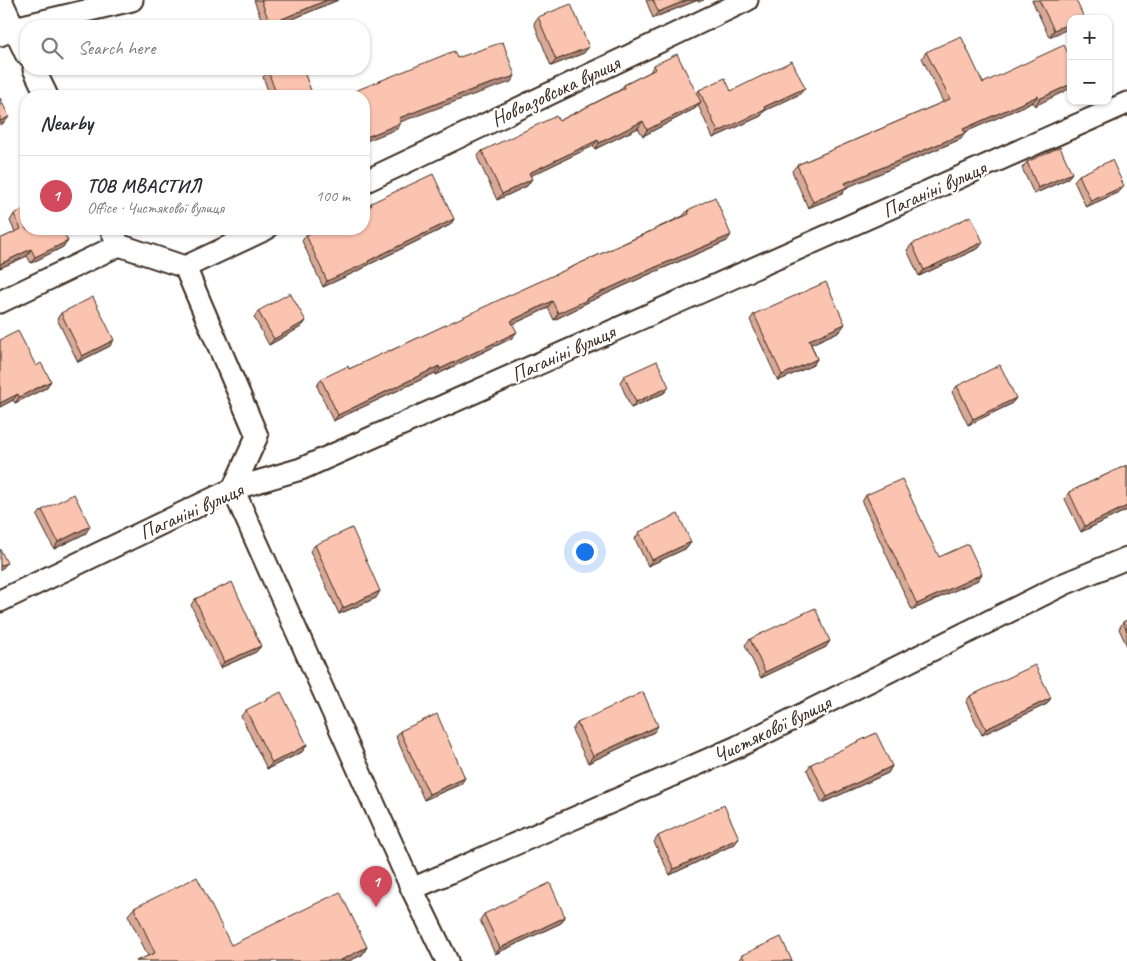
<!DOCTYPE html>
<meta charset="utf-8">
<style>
body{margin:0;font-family:Caveat,sans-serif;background:#f2f2f3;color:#2b2b33}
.controls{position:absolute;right:15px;top:15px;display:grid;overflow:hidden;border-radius:10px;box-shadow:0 1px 4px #0004}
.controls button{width:45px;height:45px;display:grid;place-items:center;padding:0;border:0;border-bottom:1px solid #e1e1e2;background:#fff;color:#2b2b33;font:25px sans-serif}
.you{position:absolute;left:584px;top:551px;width:18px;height:18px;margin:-12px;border:4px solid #fff;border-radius:50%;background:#1a73e8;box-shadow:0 0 0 8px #1a73e833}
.badge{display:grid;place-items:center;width:32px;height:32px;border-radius:50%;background:#d1495b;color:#fff;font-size:16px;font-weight:700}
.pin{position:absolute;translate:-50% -41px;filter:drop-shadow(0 1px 2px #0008)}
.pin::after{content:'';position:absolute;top:26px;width:18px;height:15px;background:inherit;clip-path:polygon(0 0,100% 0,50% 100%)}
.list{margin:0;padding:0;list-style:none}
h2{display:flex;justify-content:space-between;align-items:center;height:65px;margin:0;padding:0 20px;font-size:21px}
h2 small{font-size:16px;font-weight:400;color:#7c7c81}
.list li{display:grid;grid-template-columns:32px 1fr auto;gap:15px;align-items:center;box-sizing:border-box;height:80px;padding:0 20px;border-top:1px solid #e1e1e2}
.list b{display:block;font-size:19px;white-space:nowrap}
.list p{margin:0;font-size:16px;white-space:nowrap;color:#7c7c81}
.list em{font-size:16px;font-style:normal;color:#7c7c81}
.icon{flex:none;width:28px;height:28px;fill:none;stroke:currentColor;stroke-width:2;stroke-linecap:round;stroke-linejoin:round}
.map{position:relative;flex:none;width:1127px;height:961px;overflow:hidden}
.search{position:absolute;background:#fff;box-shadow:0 1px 4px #0004;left:20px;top:20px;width:350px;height:55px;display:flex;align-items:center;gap:12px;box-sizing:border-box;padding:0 18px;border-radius:20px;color:#7c7c81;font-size:19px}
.panel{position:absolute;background:#fff;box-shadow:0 1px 4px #0004;left:20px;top:90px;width:350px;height:145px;border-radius:20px}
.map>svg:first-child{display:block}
</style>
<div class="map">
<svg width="1127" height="961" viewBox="0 0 1127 961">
<rect width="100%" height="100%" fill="#fff"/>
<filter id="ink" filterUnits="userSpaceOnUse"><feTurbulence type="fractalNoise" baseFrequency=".02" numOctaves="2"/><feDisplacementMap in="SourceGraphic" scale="10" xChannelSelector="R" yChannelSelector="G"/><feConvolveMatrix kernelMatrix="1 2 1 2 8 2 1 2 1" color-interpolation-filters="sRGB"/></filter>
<g filter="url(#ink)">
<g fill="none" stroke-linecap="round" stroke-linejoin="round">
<defs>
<g id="street">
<path d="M1,0L26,54"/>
<path d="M0,35L14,28L132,0"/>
<path d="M34,69L47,96"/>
<path d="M364,182L747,0"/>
<path d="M111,229L119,245L185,267L257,436L233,489L412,889L447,961"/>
<path d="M185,267L266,229"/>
<path d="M0,302L119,245"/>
<path d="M0,601L233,489L301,469L1127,103"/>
<path d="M412,889L737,747L1064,584L1127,558"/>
</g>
</defs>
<use href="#street" stroke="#3b2a1e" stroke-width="25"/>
<use href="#street" stroke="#fff" stroke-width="21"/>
</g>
<g fill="#d8a997" stroke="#3b2a1e">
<path d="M254,0H338L276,26H264Z"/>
<path d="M646,0H704L698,2V0L653,18Z"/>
<path d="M1032,0H1076L1049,37Z"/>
<path d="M538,17L584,53L551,66L534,23Z"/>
<path d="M926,52L983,83L1071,59L1035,106L1033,102L965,132V133L961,139L847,187L842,194L808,208L792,171L797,165L943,102L922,58Z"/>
<path d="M654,65L697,94L699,90L731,91L800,94L764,111L761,116L713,138L698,105L696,108L643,136L638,128L595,149L593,146L530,176L527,186L497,200L477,157L482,151L559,121L620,90L624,85L650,72Z"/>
<path d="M268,71L313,96H270L263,77Z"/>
<path d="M1027,162L1072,173L1067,179L1034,194L1022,168Z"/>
<path d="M1079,175L1124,186L1119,192L1086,207L1074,181Z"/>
<path d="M371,203L454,219L450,225L366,266L364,268L323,287L302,241L306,235L369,207Z"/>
<path d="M688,210L727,241L652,273L584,304L582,306L554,320L548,308L513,324L512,338L436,375L435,373L333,421L317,386L321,379L349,369L390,351L683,216Z"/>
<path d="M14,214L68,241L63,247L31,263L27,256L0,268V239L15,232L10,221Z"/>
<path d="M983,242L979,248L919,276L907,250L912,244Z"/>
<path d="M258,311L306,321L301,327L269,345L254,317Z"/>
<path d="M61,313L110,346L78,362L57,319Z"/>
<path d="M754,314L840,331L811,344L817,359L813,365L778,381L750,320Z"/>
<path d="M0,340L36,366L51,381L46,388L15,403L13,400L0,407Z"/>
<path d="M624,376L669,387L664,393L631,408L620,382Z"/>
<path d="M957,386L1016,398L1011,404L968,425L952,392Z"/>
<path d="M1127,465V510L1081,532L1065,499L1069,492Z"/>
<path d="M866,495L939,557L978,580L912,610L862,502Z"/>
<path d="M42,510L86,533L54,549L37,516Z"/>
<path d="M639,532L691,542L687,548L648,566L635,539Z"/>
<path d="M315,545L376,598L339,614L310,551Z"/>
<path d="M195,599L261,646L256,652L220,668L191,605Z"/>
<path d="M1127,620V646L1119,629L1123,622Z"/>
<path d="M750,639L826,647L761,678L745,645Z"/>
<path d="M970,696L1047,704L982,735L966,702Z"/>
<path d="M246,710L307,745L302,752L267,769L241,716Z"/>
<path d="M577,723L654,732L588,763L572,730Z"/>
<path d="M400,731L461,784L424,800L396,737Z"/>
<path d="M811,764L892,766L888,773L822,803L807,770Z"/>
<path d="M658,836L735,844L670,875L654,842Z"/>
<path d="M134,908L231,945L367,947L362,955L349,961H136L148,956L128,915Z"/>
<path d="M484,914L565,917L561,923L495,954L480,920Z"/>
<path d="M742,955L792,961H738Z"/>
</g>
<g fill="#b0897b" stroke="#3b2a1e">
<path d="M327,0H338L276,26H269L270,24Z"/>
<path d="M687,0H698L653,18L658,12Z"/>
<path d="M1071,23V28L1049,37L1054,30Z"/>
<path d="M589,47L584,53L551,66L556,60Z"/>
<path d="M515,76L511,82L470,96L395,124L399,118L474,89Z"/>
<path d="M1071,84V88L1035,106L1039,99Z"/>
<path d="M805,88L800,94L764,111L761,116L713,138L718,132L764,107Z"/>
<path d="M1038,96L1033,102L959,135L963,129Z"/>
<path d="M701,102L696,108L643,136L647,130Z"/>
<path d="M9,117L4,123L0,125V121Z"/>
<path d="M643,121L638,128L595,149L599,143Z"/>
<path d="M401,123L397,129L364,142V138Z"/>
<path d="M965,133L961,139L841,190L845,183Z"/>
<path d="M598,140L593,146L524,179L529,173Z"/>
<path d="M1072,173L1067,179L1034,194L1038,188Z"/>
<path d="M532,179L527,186L497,200L502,194Z"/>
<path d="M1124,186L1119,192L1086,207L1091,201Z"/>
<path d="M847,187L842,194L808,208L813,202Z"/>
<path d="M454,219L450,225L366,266L364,268L323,287L327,281Z"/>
<path d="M731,235L727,241L652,273L584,304L582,306L554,320L558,313L586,299L656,267Z"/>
<path d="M68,241L63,247L31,263L35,257Z"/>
<path d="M983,242L979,248L919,276L924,270Z"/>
<path d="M31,249L27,256L0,268V264Z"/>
<path d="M552,301L548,308L507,327L511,321Z"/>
<path d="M306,321L301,327L269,345L274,339Z"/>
<path d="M845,324L840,331L805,347L809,340Z"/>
<path d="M517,332L512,338L436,375L440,369Z"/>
<path d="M114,340L110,346L78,362L82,356Z"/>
<path d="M817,359L813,365L778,381L782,375Z"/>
<path d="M439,366L435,373L333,421L338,415Z"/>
<path d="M51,381L46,388L15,403L19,397Z"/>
<path d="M669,387L664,393L631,408L636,402Z"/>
<path d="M18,394L13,400L0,407V403Z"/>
<path d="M1016,398L1011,404L968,425L973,419Z"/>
<path d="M1127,506V510L1081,532L1085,526Z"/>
<path d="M90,526L86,533L54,549L58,542Z"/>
<path d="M691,542L687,548L648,566L652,560Z"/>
<path d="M7,563L2,569L0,571V566Z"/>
<path d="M982,574L978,580L912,610L917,604Z"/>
<path d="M380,591L376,598L339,614L343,608Z"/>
<path d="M830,641L826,647L761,678L765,672Z"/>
<path d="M261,646L256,652L220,668L224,662Z"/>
<path d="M1051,698L1047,704L982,735L986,729Z"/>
<path d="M658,726L654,732L588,763L593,756Z"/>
<path d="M307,745L302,752L267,769L272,763Z"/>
<path d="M892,766L888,773L822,803L827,797Z"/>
<path d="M465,778L461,784L424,800L429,794Z"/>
<path d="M739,838L735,844L670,875L674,869Z"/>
<path d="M565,917L561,923L495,954L500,948Z"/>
<path d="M367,947L362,955L349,961H339Z"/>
</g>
<g fill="#fbc4b0" stroke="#3b2a1e">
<path d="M261,0H327L270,24Z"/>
<path d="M653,0H687L658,12Z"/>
<path d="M1039,0H1076L1084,18L1081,19H1071V23L1054,30Z"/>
<path d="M571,4L589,47L556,60L538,17Z"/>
<path d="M961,36L983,83L1064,45L1071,59V84L1039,99L1038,96L963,129L965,133L845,183L847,187L813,202L797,165L950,99L926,52Z"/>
<path d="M503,42L515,76L474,89L399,118L401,123L364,138V96H345V95L454,51L457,58Z"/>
<path d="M677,54L701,102L647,130L643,121L599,143L598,140L529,173L532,179L502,194L482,151L556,116L559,121L625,88L624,85L656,69L654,65Z"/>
<path d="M792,61L805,88L764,107L765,110L718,132L699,90L725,78L731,91Z"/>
<path d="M274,69H303L313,96H277L268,71Z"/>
<path d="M0,98L9,117L0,121Z"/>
<path d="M1060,147L1072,173L1038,188L1027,162Z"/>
<path d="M1112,160L1124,186L1091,201L1079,175Z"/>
<path d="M433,174L454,219L368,261L369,262L327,281L306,235L320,229H364V209L372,205L371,203Z"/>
<path d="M715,197L731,235L656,267L586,299L587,300L558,313L552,301L511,321L517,332L440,369L439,366L338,415L321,379L348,366L349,369L390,350V351L501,299L689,214L688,210Z"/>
<path d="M26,208V229H62L68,241L35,257L31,249L0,264V239L21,229L14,214Z"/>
<path d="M971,216L983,242L924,270L912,244Z"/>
<path d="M826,282L845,324L809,340L817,359L782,375L754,314Z"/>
<path d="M290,293L306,321L274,339L258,311Z"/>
<path d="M93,297L114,340L82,356L61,313Z"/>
<path d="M18,331L36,366L41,363L51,381L19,397L18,394L0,403V340Z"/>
<path d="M657,361L669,387L636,402L624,376Z"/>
<path d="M1000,365L1016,398L973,419L957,386Z"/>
<path d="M1127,465V506L1085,526L1069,492Z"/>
<path d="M902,479L939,557L968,544L982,574L917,604L866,495Z"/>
<path d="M74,494L90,526L58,542L42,510Z"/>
<path d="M678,514L691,542L652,560L639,532Z"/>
<path d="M352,528L380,591L343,608L315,545Z"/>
<path d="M0,549L7,563L0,566Z"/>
<path d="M232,582L261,646L224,662L195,599Z"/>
<path d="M815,608L830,641L765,672L750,639Z"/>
<path d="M1127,620V631L1123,622Z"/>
<path d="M1035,665L1051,698L986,729L970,696Z"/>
<path d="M281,692L307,745L272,763L246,710Z"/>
<path d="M643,692L658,726L593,756L577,723Z"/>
<path d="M437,714L465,778L429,794L400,731Z"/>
<path d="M876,733L892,766L827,797L811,764Z"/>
<path d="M724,805L739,838L674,869L658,836Z"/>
<path d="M197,877L231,945L340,892L367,947L339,961H136L155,953L134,908Z"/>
<path d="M550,883L565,917L500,948L484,914Z"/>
<path d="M781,937L792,961H745L742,955Z"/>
</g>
</g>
<g text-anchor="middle" stroke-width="4.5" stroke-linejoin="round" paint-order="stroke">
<g font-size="21" fill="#3b2a1e" stroke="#fff">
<text transform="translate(555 91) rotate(-25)" y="7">Новоазовська вулиця</text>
<text transform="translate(934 189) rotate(-24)" y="7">Паганіні вулиця</text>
<text transform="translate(563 353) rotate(-24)" y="7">Паганіні вулиця</text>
<text transform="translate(191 511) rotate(-24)" y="7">Паганіні вулиця</text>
<text transform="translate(772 729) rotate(-26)" y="7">Чистякової вулиця</text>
</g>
</g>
</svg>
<div class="controls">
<button>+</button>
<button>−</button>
</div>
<div class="you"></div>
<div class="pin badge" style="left:376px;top:907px">1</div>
<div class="search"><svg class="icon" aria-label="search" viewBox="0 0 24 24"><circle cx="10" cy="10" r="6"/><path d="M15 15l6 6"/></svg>Search here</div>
<section class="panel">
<h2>Nearby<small></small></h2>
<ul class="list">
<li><span class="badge">1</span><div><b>ТОВ МВАСТИЛ</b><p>Office · Чистякової вулиця</p></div><em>100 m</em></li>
</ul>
</section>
</div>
